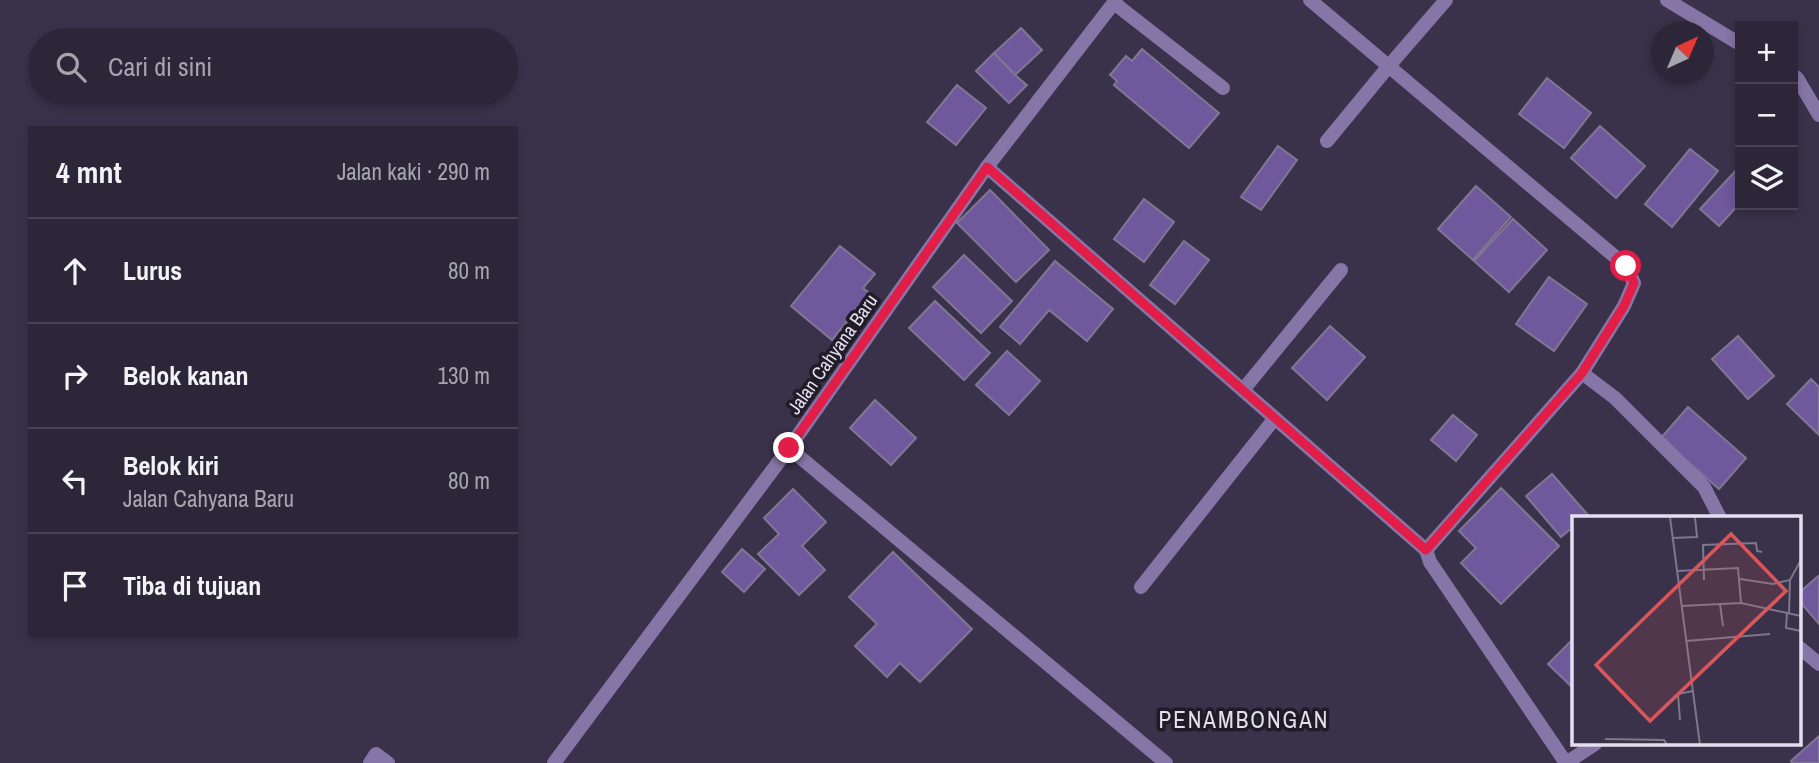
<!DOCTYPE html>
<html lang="id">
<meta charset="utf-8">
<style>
body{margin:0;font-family:"Archivo Narrow",sans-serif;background:#383243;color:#f1f3f6}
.controls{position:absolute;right:21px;top:21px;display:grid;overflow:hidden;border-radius:0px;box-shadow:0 4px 10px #0003}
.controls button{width:63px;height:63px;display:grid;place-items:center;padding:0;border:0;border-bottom:2px solid #484353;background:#2c2638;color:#f1f3f6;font:35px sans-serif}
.compass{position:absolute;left:1651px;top:21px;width:63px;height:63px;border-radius:50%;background:#2c2638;box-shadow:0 4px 10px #0003;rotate:44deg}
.stop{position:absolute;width:21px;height:21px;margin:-16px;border:5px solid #e11d48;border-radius:50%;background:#fff}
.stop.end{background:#e11d48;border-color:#fff;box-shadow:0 2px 7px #0008}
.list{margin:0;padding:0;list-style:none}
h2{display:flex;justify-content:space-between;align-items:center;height:91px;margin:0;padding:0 28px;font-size:30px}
h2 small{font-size:23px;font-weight:400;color:#a6a5ae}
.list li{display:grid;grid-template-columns:46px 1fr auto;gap:21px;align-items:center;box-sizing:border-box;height:105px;padding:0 28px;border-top:2px solid #484353}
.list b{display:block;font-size:26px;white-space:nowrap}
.list p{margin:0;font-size:23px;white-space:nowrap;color:#a6a5ae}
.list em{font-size:23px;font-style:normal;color:#a6a5ae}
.icon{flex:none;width:38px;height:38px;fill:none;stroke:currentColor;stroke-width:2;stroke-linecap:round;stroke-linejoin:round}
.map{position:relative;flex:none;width:1819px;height:763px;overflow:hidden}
.search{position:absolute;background:#2c2638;box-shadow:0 4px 10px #0003;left:28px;top:28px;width:490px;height:77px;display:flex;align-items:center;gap:18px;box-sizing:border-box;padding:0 24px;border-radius:38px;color:#a6a5ae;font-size:26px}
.panel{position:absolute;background:#2c2638;box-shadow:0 4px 10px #0003;left:28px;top:126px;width:490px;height:511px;border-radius:0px}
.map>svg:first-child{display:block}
</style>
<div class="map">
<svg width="1819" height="763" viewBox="0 0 1819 763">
<rect width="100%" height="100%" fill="#3a324a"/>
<g fill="#70589c" stroke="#7f7793" stroke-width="2">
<path d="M1021,28L1042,50L1015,75L994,53Z"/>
<path d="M1142,49L1219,113L1189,148L1114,85L1117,81L1110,75L1126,56L1132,61Z"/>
<path d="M994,53L1015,75L1027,85L1009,103L976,71Z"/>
<path d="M1547,78L1591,113L1564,148L1519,114Z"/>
<path d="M957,85L986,108L956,145L927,122Z"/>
<path d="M1600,126L1645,166L1616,198L1571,158Z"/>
<path d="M1278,146L1297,160L1261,210L1241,197Z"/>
<path d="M1690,149L1718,171L1672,227L1645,204Z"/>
<path d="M1740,166V203L1719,226L1700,209Z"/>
<path d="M1476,186L1511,217L1473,260L1438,229Z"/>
<path d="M990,190L1049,250L1016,282L957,223Z"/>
<path d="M1144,199L1174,222L1144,262L1114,239Z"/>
<path d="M1513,219L1547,250L1509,292L1474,261Z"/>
<path d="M1184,241L1209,260L1175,304L1150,285Z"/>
<path d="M840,246L875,274L863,288L877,299L854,327L850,318L832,340L791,306Z"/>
<path d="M964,255L1012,301L981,333L933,287Z"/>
<path d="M1055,261L1113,309L1087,341L1049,310L1020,344L1000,327Z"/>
<path d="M1549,277L1587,304L1554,351L1516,324Z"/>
<path d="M935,301L990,353L964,380L909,328Z"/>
<path d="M1330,326L1365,357L1327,400L1292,368Z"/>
<path d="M1738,336L1774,376L1748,399L1712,359Z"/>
<path d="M1007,351L1040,381L1009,415L976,385Z"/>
<path d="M1811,379L1819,387V435L1787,404Z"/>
<path d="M875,400L916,438L891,465L850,428Z"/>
<path d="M1688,407L1746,458L1719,489L1661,438Z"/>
<path d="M1453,415L1477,435L1456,461L1431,440Z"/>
<path d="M1552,474L1588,515L1584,518H1574V526L1561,537L1526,496Z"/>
<path d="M1501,488L1559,546L1501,604L1461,563L1476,548L1459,531Z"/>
<path d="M793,489L826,522L802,546L825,570L799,595L758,554L779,534L764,518Z"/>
<path d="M742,549L765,569L744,592L722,572Z"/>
<path d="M893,552L972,629L920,682L900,663L887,677L855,646L877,624L849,597Z"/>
<path d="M1818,576L1819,577V624L1800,602V592Z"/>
<path d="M1574,638V687L1573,688L1548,664Z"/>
<path d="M1819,736V763H1792L1791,761Z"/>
</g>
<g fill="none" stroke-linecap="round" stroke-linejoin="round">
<g stroke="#8676a7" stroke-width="14">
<path d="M1310,0L1626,266L1634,283L1624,306L1582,373L1426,550"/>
<path d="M1667,0L1740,44"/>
<path d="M1114,3L1223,88"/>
<path d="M1793,75L1797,78L1819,115"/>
<path d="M1327,141L1388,67L1446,0"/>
<path d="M987,167L1426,550L1430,562L1566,763L1595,744"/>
<path d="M1582,373L1615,398L1704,487L1720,518"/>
<path d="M1243,390L1341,270"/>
<path d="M789,448L1166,763"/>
<path d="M1141,587L1275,418"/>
<path d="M1800,648L1819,664"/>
<path d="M370,763L376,754L388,763"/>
<path d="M554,763L789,448L987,167L1116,0"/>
</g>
</g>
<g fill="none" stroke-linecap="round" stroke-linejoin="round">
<path stroke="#e11d48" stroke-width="9" d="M789,448L987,167L1426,550L1582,373L1624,306L1634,283L1626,266"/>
</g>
<g text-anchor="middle" stroke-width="7" stroke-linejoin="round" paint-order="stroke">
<g font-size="19" fill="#e4dfef" stroke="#201c27">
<text transform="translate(832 354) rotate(-55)" y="7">Jalan Cahyana Baru</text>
</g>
<g font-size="23" letter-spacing="2" fill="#e4dfef" stroke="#201c27">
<text x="1244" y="728">PENAMBONGAN</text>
</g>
</g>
<g transform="translate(1572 516)">
<rect width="229" height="229" fill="#3a324a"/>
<path fill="none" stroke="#7e778c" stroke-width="2" d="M98,1L128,229M100,22L125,21L123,1M105,55L166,52L169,87M168,63L201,68L218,64L229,44M132,64L131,29L184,27L185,35L190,36M148,88L151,110M109,90L169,87L229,100M215,97L214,112L229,115M217,97L218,64M114,125L198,118M108,204L106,178L121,175M33,223L92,224L95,229"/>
<path fill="#da565a" fill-opacity="0.15" stroke="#da565a" stroke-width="3.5" d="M159,18L214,75L78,205L24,149Z"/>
<rect width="229" height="229" fill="none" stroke="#e4dfef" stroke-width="3.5"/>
</g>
</svg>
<div class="controls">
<button>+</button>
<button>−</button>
<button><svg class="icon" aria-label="layers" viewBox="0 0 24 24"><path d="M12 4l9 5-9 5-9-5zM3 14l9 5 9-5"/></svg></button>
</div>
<svg class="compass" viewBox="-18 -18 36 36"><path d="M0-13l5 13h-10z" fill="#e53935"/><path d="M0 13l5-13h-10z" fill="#a6a5ae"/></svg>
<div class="stop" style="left:1626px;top:266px"></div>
<div class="stop end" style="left:789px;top:448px"></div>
<div class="search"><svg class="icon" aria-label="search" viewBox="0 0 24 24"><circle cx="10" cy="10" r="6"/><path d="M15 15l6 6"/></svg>Cari di sini</div>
<section class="panel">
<h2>4 mnt<small>Jalan kaki · 290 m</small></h2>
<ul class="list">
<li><svg class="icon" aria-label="ahead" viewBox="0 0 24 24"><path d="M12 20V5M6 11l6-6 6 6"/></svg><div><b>Lurus</b></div><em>80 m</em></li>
<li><svg class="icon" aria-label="right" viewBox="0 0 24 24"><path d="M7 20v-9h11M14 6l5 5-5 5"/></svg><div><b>Belok kanan</b></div><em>130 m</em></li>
<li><svg class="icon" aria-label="left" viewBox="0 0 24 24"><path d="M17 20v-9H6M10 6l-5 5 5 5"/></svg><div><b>Belok kiri</b><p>Jalan Cahyana Baru</p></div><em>80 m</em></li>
<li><svg class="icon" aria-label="arrive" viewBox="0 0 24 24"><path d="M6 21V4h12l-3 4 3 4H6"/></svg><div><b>Tiba di tujuan</b></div></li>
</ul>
</section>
</div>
